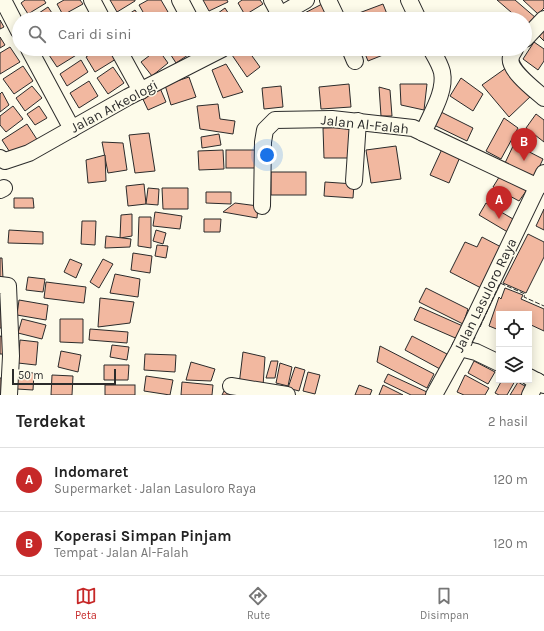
<!DOCTYPE html>
<html lang="id">
<meta charset="utf-8">
<style>
body{margin:0;font-family:Karla,sans-serif;background:#f6f6f6;color:#222}
.controls{position:absolute;right:12px;bottom:12px;display:grid;overflow:hidden;border-radius:0px;box-shadow:0 2px 10px #0003}
.controls button{width:36px;height:36px;display:grid;place-items:center;padding:0;border:0;border-bottom:1px solid #e0e0e0;background:#fff;color:#222;font:20px sans-serif}
.scale{position:absolute;left:12px;bottom:10px;width:104px;box-sizing:border-box;padding-left:4px;border:2px solid #2b2b2b;border-top:0;font-size:11px;line-height:14px;white-space:nowrap;color:#2b2b2b;-webkit-text-stroke:3px #fdfbea;paint-order:stroke}
.you{position:absolute;left:267px;top:155px;width:14px;height:14px;margin:-10px;border:3px solid #fff;border-radius:50%;background:#1a73e8;box-shadow:0 0 0 6px #1a73e833}
.badge{display:grid;place-items:center;width:26px;height:26px;border-radius:50%;background:#c62828;color:#fff;font-size:13px;font-weight:700}
.pin{position:absolute;translate:-50% -33px;filter:drop-shadow(0 1px 2px #0008)}
.pin::after{content:'';position:absolute;top:21px;width:14px;height:12px;background:inherit;clip-path:polygon(0 0,100% 0,50% 100%)}
.list{margin:0;padding:0;list-style:none}
h2{display:flex;justify-content:space-between;align-items:center;height:52px;margin:0;padding:0 16px;font-size:17px}
h2 small{font-size:13px;font-weight:400;color:#767676}
.list li{display:grid;grid-template-columns:26px 1fr auto;gap:12px;align-items:center;box-sizing:border-box;height:64px;padding:0 16px;border-top:1px solid #e0e0e0}
.list b{display:block;font-size:15px;white-space:nowrap}
.list p{margin:0;font-size:13px;white-space:nowrap;color:#767676}
.list em{font-size:13px;font-style:normal;color:#767676}
.icon{flex:none;width:22px;height:22px;fill:none;stroke:currentColor;stroke-width:2;stroke-linecap:round;stroke-linejoin:round}
.map{position:relative;flex:none;width:544px;height:395px;overflow:hidden}
.search{position:absolute;background:#fff;box-shadow:0 2px 10px #0003;left:12px;right:12px;top:12px;height:44px;display:flex;align-items:center;gap:10px;box-sizing:border-box;padding:0 14px;border-radius:22px;color:#767676;font-size:15px}
.sheet{height:180px;background:#fff}
nav{display:flex;justify-content:space-around;align-items:center;box-sizing:border-box;height:56px;border-top:1px solid #e0e0e0;background:#fff;font-size:11px;color:#767676}
nav a{display:grid;justify-items:center;gap:2px}
nav .on{color:#c62828}
.map>svg:first-child{display:block}
</style>
<div class="map">
<svg width="544" height="395" viewBox="0 0 544 395">
<rect width="100%" height="100%" fill="#fdfbea"/>
<g fill="#f2b8a0" stroke="#2b2b2b">
<path d="M25,0H44L46,3L28,14L21,3Z"/>
<path d="M64,0H80L83,4L63,15L57,4Z"/>
<path d="M110,0H135V1L117,12Z"/>
<path d="M148,0H161L168,12L156,19H147L139,5Z"/>
<path d="M203,0H227L228,2L209,11Z"/>
<path d="M242,0H260L263,4L245,15L238,3Z"/>
<path d="M497,0H515L536,18L528,27L525,25V19H519Z"/>
<path d="M523,0H544V8L538,14Z"/>
<path d="M324,3L333,19H293Z"/>
<path d="M383,4L389,19H352L351,16Z"/>
<path d="M48,7L56,19H30Z"/>
<path d="M225,8L232,19H210Z"/>
<path d="M135,10L141,19H121Z"/>
<path d="M89,13L92,19H78Z"/>
<path d="M499,13L507,19H494Z"/>
<path d="M0,20L4,27L0,29Z"/>
<path d="M544,30V41L538,35Z"/>
<path d="M0,37L5,45L0,48Z"/>
<path d="M534,42L544,49V61L538,70L523,59Z"/>
<path d="M10,47L20,62L0,74V53Z"/>
<path d="M59,49H74L78,54L57,67L49,55Z"/>
<path d="M98,49H109L116,59L95,72L86,57Z"/>
<path d="M158,49L168,63L152,76L141,62Z"/>
<path d="M167,49H193L194,51L176,63Z"/>
<path d="M240,49H247L260,67L247,77L232,55Z"/>
<path d="M308,49H317L310,53Z"/>
<path d="M363,49H398L368,61Z"/>
<path d="M81,60L88,72L67,86L60,74Z"/>
<path d="M226,64L243,92L223,98L212,70Z"/>
<path d="M23,66L33,81L14,94L3,79Z"/>
<path d="M113,67L124,83L108,94L97,78Z"/>
<path d="M506,68L532,95L509,117L482,85Z"/>
<path d="M189,77L196,97L171,105L165,85Z"/>
<path d="M461,78L483,94L473,111L450,96Z"/>
<path d="M89,81L98,96L79,108L70,93Z"/>
<path d="M349,84L351,107L321,109L319,87Z"/>
<path d="M400,84H427L424,110L401,105Z"/>
<path d="M32,86L42,98L25,111L16,98Z"/>
<path d="M281,86L283,107L264,109L262,88Z"/>
<path d="M379,87L390,90L392,116H381Z"/>
<path d="M160,88L166,102L148,110L141,95Z"/>
<path d="M2,92L9,105L0,112V94Z"/>
<path d="M218,104L220,119L235,121L233,134L200,129L197,106Z"/>
<path d="M13,106L23,119L6,132L0,125V116Z"/>
<path d="M39,106L47,118L35,125L27,114Z"/>
<path d="M441,112L473,128L467,141L434,125Z"/>
<path d="M536,114L544,120V142L526,128Z"/>
<path d="M504,118L518,128L501,159L486,151Z"/>
<path d="M27,124L38,141L13,157L2,140Z"/>
<path d="M353,127L354,158H324L323,128Z"/>
<path d="M149,133L155,171L135,173L129,135Z"/>
<path d="M219,134L221,145L202,148L201,137Z"/>
<path d="M102,142L123,143L127,170L108,173Z"/>
<path d="M514,144L543,159L534,178L505,163Z"/>
<path d="M396,146L401,179L371,183L366,150Z"/>
<path d="M442,149L460,157L449,183L430,175Z"/>
<path d="M223,150L224,169L199,170L198,151Z"/>
<rect x="226" y="150" width="30" height="18"/>
<path d="M105,155L106,181L88,183L86,160Z"/>
<rect x="271" y="172" width="35" height="23"/>
<path d="M501,174L529,187L519,201L493,187Z"/>
<path d="M325,182L354,184L353,198L324,196Z"/>
<path d="M144,184L146,204L128,206L126,186Z"/>
<path d="M148,188L159,189L158,205L146,204Z"/>
<path d="M162,188H188V209H163Z"/>
<path d="M206,192H231V204L206,203Z"/>
<path d="M14,198H33L34,208H14Z"/>
<path d="M235,203L258,206L257,218L223,212Z"/>
<path d="M486,203L518,222L511,234L479,215Z"/>
<path d="M544,209V230L536,226Z"/>
<path d="M155,212L182,216L180,229L153,226Z"/>
<path d="M132,214V236L120,238L121,215Z"/>
<path d="M139,217H151V248L138,246Z"/>
<path d="M204,219H221L220,232H204Z"/>
<path d="M82,221H96L95,245L81,244Z"/>
<path d="M9,230L43,232V244L8,243Z"/>
<path d="M156,230L166,233L163,244L153,241Z"/>
<path d="M528,234L544,242V257L526,293L503,283Z"/>
<path d="M106,236L131,239L130,247L105,248Z"/>
<path d="M482,237L503,248L483,289L450,272L465,242L477,247Z"/>
<path d="M157,245L168,246L166,258L155,256Z"/>
<path d="M133,253L152,256L150,273L131,270Z"/>
<path d="M0,258H2L3,279H0Z"/>
<path d="M70,259L82,264L76,278L64,272Z"/>
<path d="M103,259L113,264L99,288L90,282Z"/>
<path d="M115,274L140,279L138,297L110,293Z"/>
<path d="M28,277L45,279L43,292L26,290Z"/>
<path d="M46,282L86,287L84,303L44,298Z"/>
<path d="M426,288L468,309L463,324L419,302Z"/>
<path d="M505,288L523,295L521,299L544,309V331L529,324V314H499V330L489,326L499,297L501,299Z"/>
<path d="M100,298L134,302L130,323L98,327Z"/>
<path d="M0,299H6L4,328H0Z"/>
<path d="M19,300L48,305L46,320L17,315Z"/>
<path d="M420,307L465,327L460,340L414,320Z"/>
<path d="M22,319L46,325L42,339L18,333Z"/>
<path d="M60,319H83V343L60,342Z"/>
<path d="M90,329L128,332L127,343L89,340Z"/>
<path d="M0,336L8,338L6,354H0Z"/>
<path d="M412,336L447,354L440,369L405,350Z"/>
<path d="M20,340L38,342L36,365L18,363Z"/>
<path d="M112,345L129,347L127,360L110,357Z"/>
<path d="M380,346L434,374L427,388L377,362Z"/>
<path d="M61,351L81,355L78,372L58,367Z"/>
<path d="M243,352L265,357L263,386L239,385Z"/>
<path d="M145,354L176,355L175,372L144,370Z"/>
<path d="M271,361H278L275,378H266Z"/>
<path d="M474,361L495,372L488,384L468,373Z"/>
<path d="M191,362L215,369L211,381L186,380Z"/>
<path d="M280,363L292,367L288,386L276,383Z"/>
<path d="M104,365H129L128,380H104Z"/>
<path d="M295,367L305,370L299,391L288,388Z"/>
<path d="M18,372L34,373L33,390L17,389Z"/>
<path d="M308,372L320,375L315,394L303,391Z"/>
<path d="M388,374L427,392L426,395H411L384,382Z"/>
<path d="M52,375L73,376L72,395H51Z"/>
<path d="M465,375L489,388L485,395H464L457,392Z"/>
<path d="M146,376L173,380L170,395L144,391Z"/>
<path d="M0,378H5L4,394L0,393Z"/>
<path d="M502,380L515,381L507,395H499L495,393Z"/>
<path d="M182,382L213,385L212,395H181Z"/>
<path d="M518,382L530,389L527,395H510Z"/>
<rect x="105" y="385" width="30" height="10"/>
<path d="M359,385L372,390L370,395H355Z"/>
<path d="M383,385L403,395H379Z"/>
<path d="M224,391L236,395H222Z"/>
</g>
<g fill="none" stroke-linecap="round" stroke-linejoin="round">
<defs>
<g id="minor">
<path d="M3,0L19,31"/>
<path d="M92,0L102,19"/>
<path d="M180,0L190,19"/>
<path d="M272,0L280,15"/>
<path d="M328,0L337,19"/>
<path d="M409,0L418,19"/>
<path d="M273,19L306,0"/>
<path d="M525,39L544,19"/>
<path d="M29,49L72,129"/>
<path d="M118,49L141,91"/>
<path d="M350,49L355,61"/>
<path d="M515,49C514,51 511,55 511,57C507,69 536,91 544,98"/>
<path d="M423,133C431,114 446,92 442,72C440,64 435,56 431,49"/>
<path d="M0,158L5,161L29,153L128,97L222,49"/>
<path d="M354,181L358,121"/>
<path d="M0,190L4,188"/>
<path d="M262,206L263,142L265,130L275,120L332,119L413,128L538,187"/>
<path d="M0,285L8,286L11,356L9,395"/>
<path d="M460,348L476,352L499,363"/>
<path d="M529,377L544,385"/>
<path d="M231,386L287,395"/>
<path d="M434,395L460,348L544,173"/>
<path d="M530,395L537,381"/>
</g>
</defs>
<use href="#minor" stroke="#2b2b2b" stroke-width="18"/>
<use href="#minor" stroke="#fdfbea" stroke-width="16"/>
<g stroke="#2b2b2b" stroke-width="1" stroke-dasharray="5 2" stroke-linecap="butt">
<path d="M480,327L500,283L525,294L524,297L544,306"/>
<path d="M471,346L475,337"/>
</g>
</g>
<g text-anchor="middle" stroke-width="3" stroke-linejoin="round" paint-order="stroke">
<g font-size="14" fill="#2b2b2b" stroke="#fdfbea">
<text transform="translate(114 106) rotate(-28)" y="5">Jalan Arkeologi</text>
<text transform="translate(365 124) rotate(6)" y="5">Jalan Al-Falah</text>
<text transform="translate(485 295) rotate(-64)" y="5">Jalan Lasuloro Raya</text>
</g>
</g>
</svg>
<div class="controls">
<button><svg class="icon" aria-label="locate" viewBox="0 0 24 24"><circle cx="12" cy="12" r="6"/><path d="M12 2v4M12 18v4M2 12h4M18 12h4"/></svg></button>
<button><svg class="icon" aria-label="layers" viewBox="0 0 24 24"><path d="M12 4l9 5-9 5-9-5zM3 14l9 5 9-5"/></svg></button>
</div>
<div class="scale">50 m</div>
<div class="you"></div>
<div class="pin badge" style="left:499px;top:219px">A</div>
<div class="pin badge" style="left:524px;top:161px">B</div>
<div class="search"><svg class="icon" aria-label="search" viewBox="0 0 24 24"><circle cx="10" cy="10" r="6"/><path d="M15 15l6 6"/></svg>Cari di sini</div>
</div>
<section class="sheet">
<h2>Terdekat<small>2 hasil</small></h2>
<ul class="list">
<li><span class="badge">A</span><div><b>Indomaret</b><p>Supermarket · Jalan Lasuloro Raya</p></div><em>120 m</em></li>
<li><span class="badge">B</span><div><b>Koperasi Simpan Pinjam</b><p>Tempat · Jalan Al-Falah</p></div><em>120 m</em></li>
</ul>
</section>
<nav>
<a class="on"><svg class="icon" aria-label="map" viewBox="0 0 24 24"><path d="M3 6l6-2 6 2 6-2v14l-6 2-6-2-6 2zM9 4v14M15 6v14"/></svg>Peta</a>
<a><svg class="icon" aria-label="directions" viewBox="0 0 24 24"><path d="M12 3l9 9-9 9-9-9zM9 14v-3h6M13 9l2 2-2 2"/></svg>Rute</a>
<a><svg class="icon" aria-label="saved" viewBox="0 0 24 24"><path d="M7 4h10v16l-5-4-5 4z"/></svg>Disimpan</a>
</nav>
